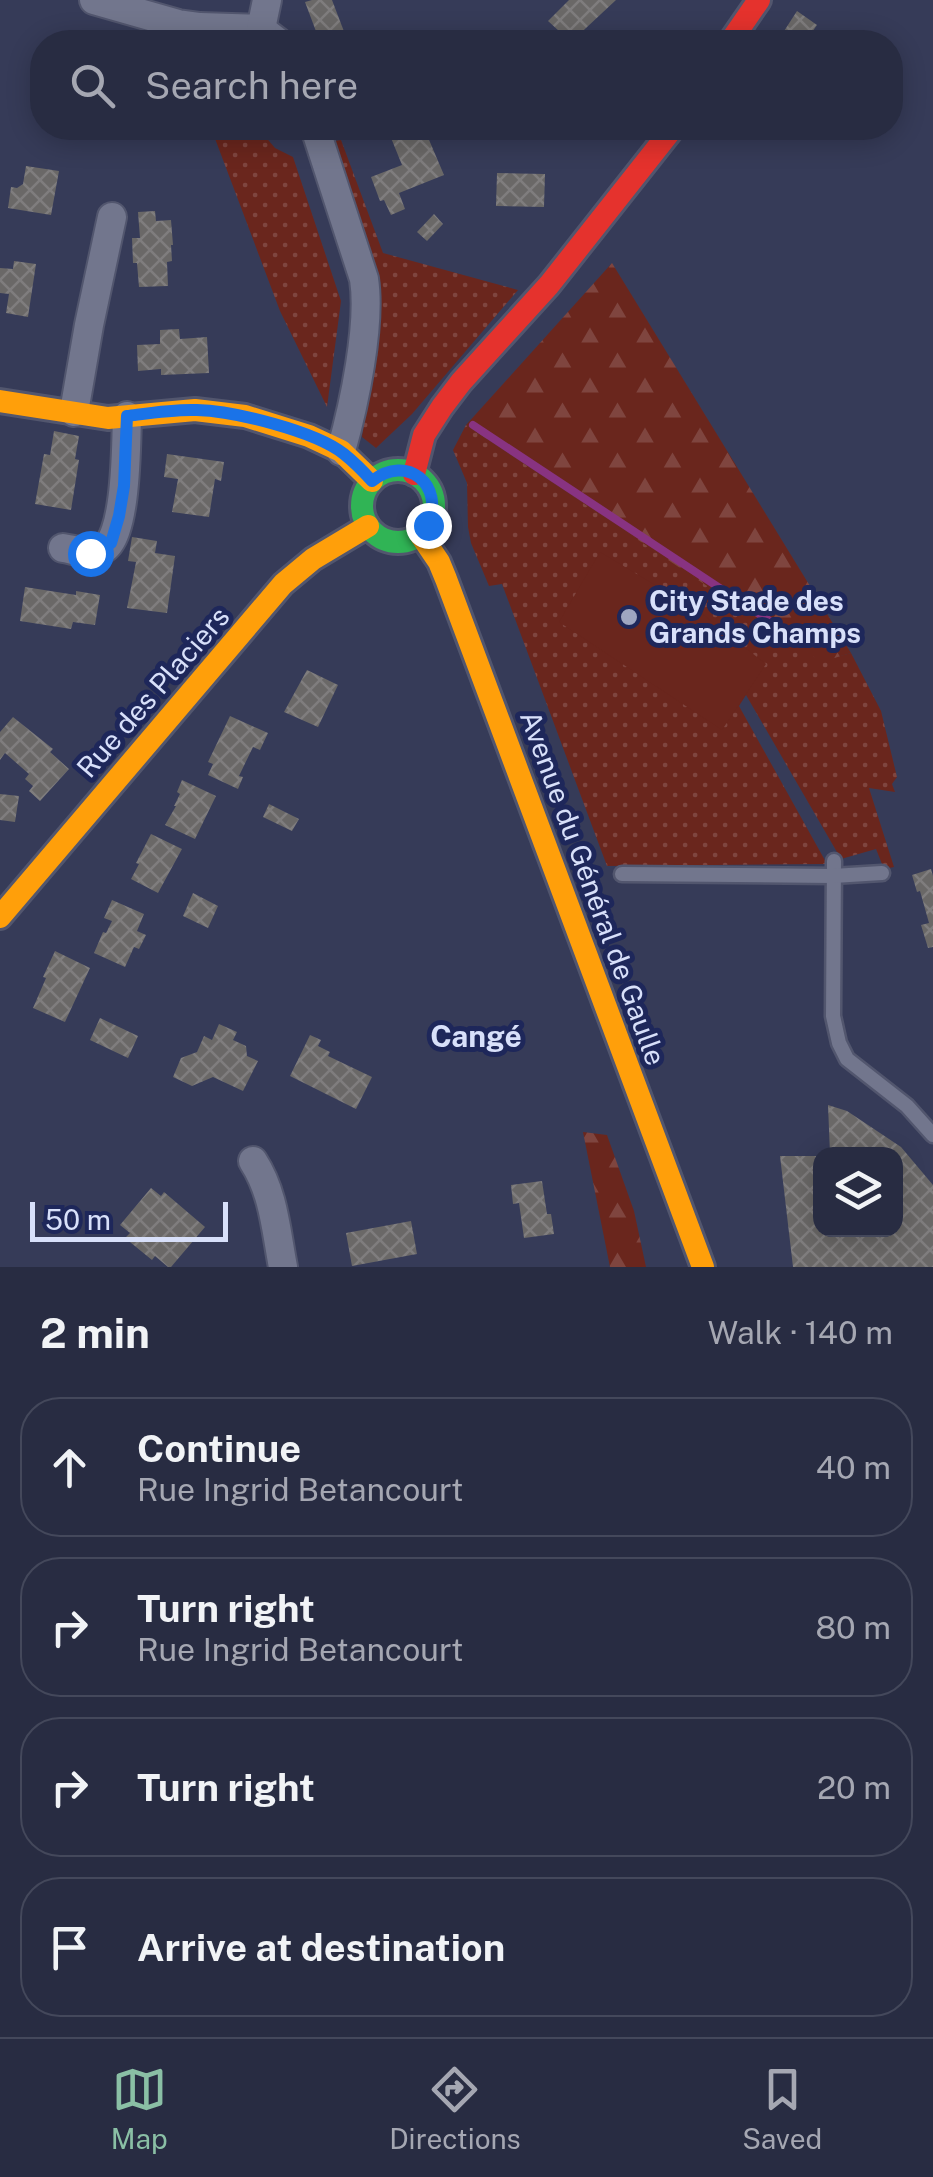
<!DOCTYPE html>
<meta charset="utf-8">
<style>
body{margin:0;font-family:"Public Sans",sans-serif;background:#303449;color:#f1f3f6}
.controls{position:absolute;right:30px;bottom:30px;display:grid;overflow:hidden;border-radius:20px;box-shadow:0 5px 25px #0003}
.controls button{width:90px;height:90px;display:grid;place-items:center;padding:0;border:0;border-bottom:2px solid #44485b;background:#282c42;color:#f1f3f6;font:50px sans-serif}
.scale{position:absolute;left:30px;bottom:25px;width:198px;box-sizing:border-box;padding-left:10px;border:5px solid #d8e0fa;border-top:0;font-size:28px;line-height:35px;white-space:nowrap;color:#d8e0fa;-webkit-text-stroke:8px #1e275a;paint-order:stroke}
.stop{position:absolute;width:30px;height:30px;margin:-22px;border:8px solid #1a73e8;border-radius:50%;background:#fff}
.stop.end{background:#1a73e8;border-color:#fff;box-shadow:0 2px 10px #0008}
.list{margin:0;padding:0;list-style:none}
h2{display:flex;justify-content:space-between;align-items:center;height:130px;margin:0;padding:0 40px;font-size:42px}
h2 small{font-size:32px;font-weight:400;color:#a5a7b2}
.list li{display:grid;grid-template-columns:65px 1fr auto;gap:30px;align-items:center;box-sizing:border-box;height:140px;margin:0 20px 20px;padding:0 20px;border:2px solid #44485b;border-radius:40px}
.list b{display:block;font-size:38px;white-space:nowrap}
.list p{margin:0;font-size:32px;white-space:nowrap;color:#a5a7b2}
.list em{font-size:32px;font-style:normal;color:#a5a7b2}
.icon{flex:none;width:55px;height:55px;fill:none;stroke:currentColor;stroke-width:2;stroke-linecap:round;stroke-linejoin:round}
.map{position:relative;flex:none;width:933px;height:1267px;overflow:hidden}
.search{position:absolute;background:#282c42;box-shadow:0 5px 25px #0003;left:30px;right:30px;top:30px;height:110px;display:flex;align-items:center;gap:25px;box-sizing:border-box;padding:0 35px;border-radius:40px;color:#a5a7b2;font-size:38px}
.sheet{height:770px;background:#282c42}
nav{display:flex;justify-content:space-around;align-items:center;box-sizing:border-box;height:140px;border-top:2px solid #44485b;background:#282c42;font-size:28px;color:#a5a7b2}
nav a{display:grid;justify-items:center;gap:5px}
nav .on{color:#8abfa5}
.map>svg:first-child{display:block}
</style>
<div class="map">
<svg width="933" height="1267" viewBox="0 0 933 1267">
<defs>
<pattern id="grass-dots" width="8" height="8" patternUnits="userSpaceOnUse" patternTransform="scale(2.5)"><rect width="8" height="8" fill="#6a261d"/><path d="M2 2h.1M6 6h.1" fill="none" stroke="#7f453f" stroke-width="1.8" stroke-linecap="round"/></pattern>
<pattern id="forest-firs" width="22" height="20" patternUnits="userSpaceOnUse" patternTransform="scale(2.5)"><rect width="22" height="20" fill="#6a261d"/><path d="M5 1l3.5 6h-7zM16 11l3.5 6h-7z" fill="#7f453f"/></pattern>
<pattern id="building-cross-hatch" width="8" height="8" patternUnits="userSpaceOnUse" patternTransform="scale(2.5)"><rect width="8" height="8" fill="#6a6867"/><path d="M0 0l8 8M0 8l8-8" fill="none" stroke="#7f7d7e"/></pattern>
</defs>
<rect width="100%" height="100%" fill="#363b58"/>
<g fill="url(#grass-dots)">
<path d="M211,128H258L275,148L293,157L341,301L327,407L280,311Z"/>
<path d="M341,140L383,253L518,290L412,414L376,448L362,437L378,301L328,146L335,141Z"/>
<path d="M466,425L821,661L851,653L881,711L897,777L892,784L895,792L869,788L894,867L884,869L876,849L841,859L746,695L739,706L827,864L607,866L502,584L489,586L471,543L468,527L467,483L453,450Z"/>
</g>
<g fill="url(#forest-firs)">
<path d="M612,263L851,653L821,662L466,425Z"/>
<path d="M583,1132L607,1135L634,1211L646,1267H610Z"/>
</g>
<path fill="#6a261d" d="M600,552L700,612L766,664L722,730L559,622Z"/>
<g fill="none" stroke-linecap="round" stroke-linejoin="round">
<path stroke="#883381" stroke-width="8" d="M473,425L800,641"/>
</g>
<g fill="url(#building-cross-hatch)">
<path d="M312,0H332L348,42H320L305,2Z"/>
<path d="M569,0H616L571,42L548,21Z"/>
<path d="M797,11L817,25L805,42H777Z"/>
<path d="M387,128H424L444,175L399,193L405,209L391,215L384,200L380,201L371,177L402,165Z"/>
<path d="M26,166L59,171L51,215L8,208L11,187L17,188L23,184Z"/>
<path d="M497,173L545,174L544,207L496,206Z"/>
<path d="M155,211L156,221L171,220L173,245H171L172,261L167,262L168,286L139,287L137,263H133L132,238H140L138,212Z"/>
<path d="M434,214L443,224L427,241L417,232Z"/>
<path d="M14,261L36,264L28,317L6,313L9,294L0,293V268L13,269Z"/>
<path d="M179,329L180,339L207,337L209,373L161,375V369L138,371L137,345L160,344V330Z"/>
<path d="M54,431L79,436L75,459L79,460L71,510L35,504L44,454L50,455Z"/>
<path d="M167,454L224,462L221,481L215,479L209,517L172,512L178,479L164,477Z"/>
<path d="M132,537L157,541L155,553L175,556L167,613L127,608L136,562L128,561Z"/>
<path d="M25,587L76,595V591L100,595L95,625L73,622L71,629L20,621Z"/>
<path d="M307,670L338,685L318,727L284,712Z"/>
<path d="M230,716L268,733L260,750L253,747L239,776L243,777L238,789L208,775L213,764L208,762Z"/>
<path d="M13,717L53,749L50,752L69,769L40,801L29,791L33,786L25,779L29,774L5,753L0,760V732Z"/>
<path d="M182,780L216,796L195,839L165,825L176,806H174L180,794L177,792Z"/>
<path d="M0,794L19,796L15,822L0,820Z"/>
<path d="M269,804L299,819L292,831L263,817Z"/>
<path d="M151,834L182,849L158,893L131,879L139,864L136,863Z"/>
<path d="M931,869L933,876V947L928,948L921,925L929,923L920,891L917,892L912,875Z"/>
<path d="M193,893L218,906L208,928L183,916Z"/>
<path d="M112,900L144,914L137,931L146,935L139,949L134,947L125,967L94,953L103,932L106,933L112,921L104,918Z"/>
<path d="M55,951L90,968L65,1022L33,1008L46,978L43,977Z"/>
<path d="M100,1018L138,1036L128,1058L90,1040Z"/>
<path d="M219,1024L237,1032L233,1040L246,1046L247,1056L258,1061L243,1091L213,1077L192,1086L173,1077L181,1058L197,1052L204,1036L212,1040Z"/>
<path d="M310,1035L321,1040L318,1046L330,1052L328,1056L372,1077L356,1109L290,1076Z"/>
<path d="M828,1105L847,1111L901,1147L933,1185V1267H793L780,1156H820V1230H896V1154H830Z"/>
<path d="M542,1181L547,1214H551L554,1234L524,1238L519,1203L513,1204L511,1185Z"/>
<path d="M151,1188L161,1196L164,1192L205,1227L171,1267H168L155,1256L152,1260L125,1238L130,1233L120,1225Z"/>
<path d="M411,1221L417,1254L352,1266L346,1233Z"/>
</g>
<g fill="none" stroke-linecap="round" stroke-linejoin="round">
<defs>
<g id="lane">
<path d="M834,861L833,1016L839,1043L847,1059L907,1106L933,1135"/>
<path d="M622,874L833,876L882,873"/>
</g>
<g id="street">
<path d="M94,0L178,24L200,27L261,29L278,42"/>
<path d="M261,29L267,0"/>
<path d="M315,128L364,279C371,325 354,405 341,451"/>
<path d="M74,412L89,325L112,217"/>
<path d="M63,548C76,550 91,556 103,549C127,537 126,442 127,416"/>
<path d="M253,1161C274,1193 276,1231 283,1267"/>
</g>
<circle id="fast" cx="398" cy="506" r="36"/>
<g id="slow">
<path d="M0,401L108,418L195,410L245,416L309,436L341,451L372,481"/>
<path d="M420,534L439,562L446,579L703,1267"/>
<path d="M0,917L283,584L313,559L368,526"/>
</g>
<g id="jam">
<path d="M730,42L759,0"/>
<path d="M414,474L424,435L442,407L461,382L549,285L673,128"/>
</g>
</defs>
<use href="#lane" stroke="#52566e" stroke-width="19"/>
<use href="#street" stroke="#52566e" stroke-width="32"/>
<use href="#fast" stroke="#52566e" stroke-width="28"/>
<use href="#slow" stroke="#52566e" stroke-width="28"/>
<use href="#jam" stroke="#52566e" stroke-width="28"/>
<use href="#lane" stroke="#72768d" stroke-width="14"/>
<use href="#street" stroke="#72768d" stroke-width="28"/>
<use href="#fast" stroke="#30b455" stroke-width="22"/>
<use href="#slow" stroke="#ff9f0a" stroke-width="22"/>
<use href="#jam" stroke="#e5322d" stroke-width="22"/>
</g>
<g fill="none" stroke-linecap="round" stroke-linejoin="round">
<path stroke="#1a73e8" stroke-width="12" d="M90,553L100,551L111,543L119,516L124,486L127,416C150,413 174,409 197,410C234,411 315,431 344,454C354,462 363,471 372,481C407,453 445,485 428,525"/>
</g>
<circle fill="#9fa6c1" stroke="#1e275a" stroke-width="4" cx="629" cy="617" r="10"/>
<g text-anchor="middle" stroke-width="10" stroke-linejoin="round" paint-order="stroke">
<g font-size="28" font-weight="bold" fill="#d8e0fa" stroke="#1e275a" text-anchor="start">
<text x="649" y="611">City Stade des<tspan x="649" dy="32">Grands Champs</tspan></text>
</g>
<g font-size="28" fill="#d8e0fa" stroke="#1e275a">
<text transform="translate(153 692) rotate(-49)" y="10">Rue des Placiers</text>
<text transform="translate(593 888) rotate(70)" y="10">Avenue du Général de Gaulle</text>
</g>
<g font-size="30" font-weight="bold" fill="#d8e0fa" stroke="#1e275a">
<text x="476" y="1047">Cangé</text>
</g>
</g>
</svg>
<div class="controls">
<button><svg class="icon" aria-label="layers" viewBox="0 0 24 24"><path d="M12 4l9 5-9 5-9-5zM3 14l9 5 9-5"/></svg></button>
</div>
<div class="scale">50 m</div>
<div class="stop" style="left:90px;top:553px"></div>
<div class="stop end" style="left:428px;top:525px"></div>
<div class="search"><svg class="icon" aria-label="search" viewBox="0 0 24 24"><circle cx="10" cy="10" r="6"/><path d="M15 15l6 6"/></svg>Search here</div>
</div>
<section class="sheet">
<h2>2 min<small>Walk · 140 m</small></h2>
<ul class="list">
<li><svg class="icon" aria-label="ahead" viewBox="0 0 24 24"><path d="M12 20V5M6 11l6-6 6 6"/></svg><div><b>Continue</b><p>Rue Ingrid Betancourt</p></div><em>40 m</em></li>
<li><svg class="icon" aria-label="right" viewBox="0 0 24 24"><path d="M7 20v-9h11M14 6l5 5-5 5"/></svg><div><b>Turn right</b><p>Rue Ingrid Betancourt</p></div><em>80 m</em></li>
<li><svg class="icon" aria-label="right" viewBox="0 0 24 24"><path d="M7 20v-9h11M14 6l5 5-5 5"/></svg><div><b>Turn right</b></div><em>20 m</em></li>
<li><svg class="icon" aria-label="arrive" viewBox="0 0 24 24"><path d="M6 21V4h12l-3 4 3 4H6"/></svg><div><b>Arrive at destination</b></div></li>
</ul>
</section>
<nav>
<a class="on"><svg class="icon" aria-label="map" viewBox="0 0 24 24"><path d="M3 6l6-2 6 2 6-2v14l-6 2-6-2-6 2zM9 4v14M15 6v14"/></svg>Map</a>
<a><svg class="icon" aria-label="directions" viewBox="0 0 24 24"><path d="M12 3l9 9-9 9-9-9zM9 14v-3h6M13 9l2 2-2 2"/></svg>Directions</a>
<a><svg class="icon" aria-label="saved" viewBox="0 0 24 24"><path d="M7 4h10v16l-5-4-5 4z"/></svg>Saved</a>
</nav>
